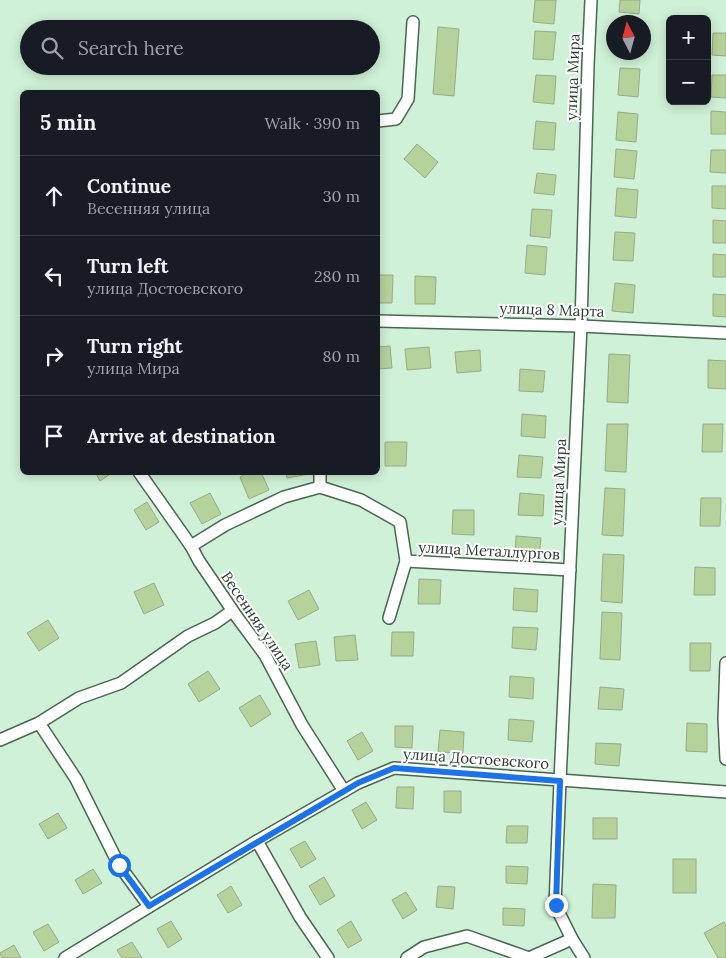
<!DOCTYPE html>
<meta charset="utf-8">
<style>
body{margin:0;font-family:Lora,serif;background:#20242c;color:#f1f3f6}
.controls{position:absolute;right:15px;top:15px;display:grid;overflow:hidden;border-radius:8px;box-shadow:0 2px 12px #0003}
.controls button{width:45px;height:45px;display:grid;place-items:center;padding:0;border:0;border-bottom:1px solid #363941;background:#171b24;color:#f1f3f6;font:25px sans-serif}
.compass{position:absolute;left:606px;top:15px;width:45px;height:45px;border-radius:50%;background:#171b24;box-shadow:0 2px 12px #0003;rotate:354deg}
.stop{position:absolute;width:15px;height:15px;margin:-11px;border:4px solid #1a73e8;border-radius:50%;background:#fff}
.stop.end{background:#1a73e8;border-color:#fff;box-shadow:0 1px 5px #0008}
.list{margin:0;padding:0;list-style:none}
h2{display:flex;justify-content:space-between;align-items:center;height:65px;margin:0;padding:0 20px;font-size:21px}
h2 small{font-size:16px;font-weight:400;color:#9ea1a6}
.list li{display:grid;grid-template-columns:32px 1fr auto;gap:15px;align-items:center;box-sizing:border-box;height:80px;padding:0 20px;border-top:1px solid #363941}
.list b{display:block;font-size:19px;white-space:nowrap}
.list p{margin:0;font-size:16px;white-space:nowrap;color:#9ea1a6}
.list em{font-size:16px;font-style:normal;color:#9ea1a6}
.icon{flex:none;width:28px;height:28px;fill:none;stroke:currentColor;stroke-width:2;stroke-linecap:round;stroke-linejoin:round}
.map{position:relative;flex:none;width:726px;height:958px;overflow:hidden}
.search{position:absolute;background:#171b24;box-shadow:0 2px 12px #0003;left:20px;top:20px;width:360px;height:55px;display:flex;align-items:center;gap:12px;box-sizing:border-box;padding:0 18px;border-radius:28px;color:#9ea1a6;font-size:19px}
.panel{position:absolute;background:#171b24;box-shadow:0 2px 12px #0003;left:20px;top:90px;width:360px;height:385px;border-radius:8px}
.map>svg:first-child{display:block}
</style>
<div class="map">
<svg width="726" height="958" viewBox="0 0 726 958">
<rect width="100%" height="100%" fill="#cff1d7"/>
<g fill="#b6d29b" stroke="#9aaa8a">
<path d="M535,0H556L554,24L533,22Z"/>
<path d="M620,0H640L639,14L619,12Z"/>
<path d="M438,27L459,29L454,96L433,94Z"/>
<path d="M535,31L556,32L553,60L533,59Z"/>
<path d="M713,33H726V56L712,55Z"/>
<path d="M620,68L640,69L638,97L618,95Z"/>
<path d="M536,75L556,76L554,104L533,102Z"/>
<path d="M712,75H726V98L711,97Z"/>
<path d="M711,111L726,112V134H711Z"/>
<path d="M618,112L638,114L636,142L616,140Z"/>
<path d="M536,121L556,123L554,150L533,149Z"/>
<path d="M417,144L438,162L425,178L404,159Z"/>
<path d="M616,149L637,151L634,179L614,177Z"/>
<path d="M711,150H726V173L710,172Z"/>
<path d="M537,173L556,175L554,195L534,193Z"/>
<path d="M712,186H726V209L712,208Z"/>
<path d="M617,188L638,190L636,218L615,216Z"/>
<path d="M532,209L552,210L550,238L530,236Z"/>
<path d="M713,220L726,221V243H713Z"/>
<path d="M615,232L635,233L633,261L613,260Z"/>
<path d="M527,245L547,247L545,275L525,273Z"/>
<path d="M713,254L726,255V277H713Z"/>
<path d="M378,275H393L392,303H378Z"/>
<path d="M415,276L436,277L435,304H415Z"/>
<path d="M615,283L635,285L633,313L612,311Z"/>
<path d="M713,294L726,295V317L713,316Z"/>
<path d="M390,346L392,368L378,369V347Z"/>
<path d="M429,347L431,368L407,370L405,349Z"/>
<path d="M480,350L481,371L457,373L455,352Z"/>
<path d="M609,354L630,355L628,403L607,402Z"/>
<path d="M708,360L726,361V389L708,388Z"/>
<path d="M520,369L545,371L543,392L519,391Z"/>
<path d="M522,414L546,416L545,438L521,436Z"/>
<path d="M607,424H628L626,472L605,471Z"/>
<path d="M703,424H723L722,452H702Z"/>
<path d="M385,442H407L406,466H385Z"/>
<path d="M519,455L543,457L541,478L517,477Z"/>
<path d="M95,472H113L100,481Z"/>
<path d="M249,472H261L269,490L249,499L240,477Z"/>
<path d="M286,472H308L309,474L287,478Z"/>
<path d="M605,488L625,489L623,536L602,535Z"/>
<path d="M210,493L221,514L202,524L190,503Z"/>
<path d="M520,493L544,495L543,516L518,515Z"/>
<path d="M701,498H721L720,526H700Z"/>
<path d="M147,502L159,522L146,530L134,510Z"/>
<path d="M453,510H474V535L452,534Z"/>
<path d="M516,536L541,538L539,559L515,558Z"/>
<path d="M603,554L624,555L622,603L601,601Z"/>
<path d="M695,567L715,568V595H694Z"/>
<path d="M419,579L441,580L440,604H418Z"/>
<path d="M154,583L164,605L144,614L134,592Z"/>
<path d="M514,588L538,590L537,612L513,610Z"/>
<path d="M309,590L319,609L298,620L288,601Z"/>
<path d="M602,612L622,613L620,660L600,659Z"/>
<path d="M48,620L59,638L39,651L27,633Z"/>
<path d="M513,627L538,628L536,650L512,648Z"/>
<path d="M392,632H414L413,656H391Z"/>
<path d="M355,635L358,660L336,661L334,637Z"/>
<path d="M316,641L320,665L299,668L295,644Z"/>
<path d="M690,643H711L710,671H690Z"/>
<path d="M208,671L220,689L199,702L188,684Z"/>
<path d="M510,676L534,678L533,699L509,697Z"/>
<path d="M600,687L624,689L622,710L598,709Z"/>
<path d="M260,695L271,714L251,727L239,708Z"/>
<path d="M509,719L534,721L532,742L508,740Z"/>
<path d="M687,723L707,724V752L686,751Z"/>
<path d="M395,726H413L412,748L395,747Z"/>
<path d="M440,730L464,732L463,753L438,752Z"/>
<path d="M362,732L373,751L358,760L347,741Z"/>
<path d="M596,743L621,744L619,766L595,764Z"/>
<path d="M397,787H414L413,809L396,808Z"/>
<path d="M444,791H461V813L444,812Z"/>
<path d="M366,802L377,820L362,829L352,810Z"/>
<path d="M58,813L67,828L48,839L39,824Z"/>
<rect x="593" y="818" width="24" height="21"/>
<path d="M507,826H528L527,843H506Z"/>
<path d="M305,841L316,859L301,868L290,849Z"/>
<rect x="673" y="859" width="23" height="34"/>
<path d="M506,866L528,867L527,884L506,883Z"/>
<path d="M93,869L102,883L83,894L75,880Z"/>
<path d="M324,877L335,896L320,905L309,886Z"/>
<path d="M593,884L616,885L615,918H592Z"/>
<path d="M231,886L242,905L228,913L217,895Z"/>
<path d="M438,886L455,887L453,909L436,907Z"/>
<path d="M406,892L417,910L403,919L392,900Z"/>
<path d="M503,908L525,909L524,926L503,925Z"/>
<path d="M171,921L182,939L168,948L157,929Z"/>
<path d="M351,921L362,940L348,948L337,930Z"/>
<path d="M724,922L726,925V958H718L704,933Z"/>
<path d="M48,924L59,942L44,951L33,932Z"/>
<path d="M132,942L142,958H122L117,950Z"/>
<path d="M14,945L21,958H2L0,953Z"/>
</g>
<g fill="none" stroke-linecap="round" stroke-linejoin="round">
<defs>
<g id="minor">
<path d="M378,121L396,119L408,99L413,22"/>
<path d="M378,321L581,326L726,333"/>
<path d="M139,472L191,546L199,561L237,617L265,655L302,725L344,791"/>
<path d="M320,487V472"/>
<path d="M191,546L225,525L284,497L320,487L361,500L400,522L406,561L570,570"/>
<path d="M389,618L406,561"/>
<path d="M726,663L724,719L726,759"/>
<path d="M39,723L76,779L119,865L149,906"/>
<path d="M0,740L39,723L79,698L121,683L188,636L215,623L232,611"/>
<path d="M257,841L300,917L328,958"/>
<path d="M65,958L257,841L358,783L394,768L726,792"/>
<path d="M407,958L424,947L467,936L529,958"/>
<path d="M529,958L572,939"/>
<path d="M584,958L572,939L555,905L560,781L581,326L588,65L591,0"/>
</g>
</defs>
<use href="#minor" stroke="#496751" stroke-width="14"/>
<use href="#minor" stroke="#fff" stroke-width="11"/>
</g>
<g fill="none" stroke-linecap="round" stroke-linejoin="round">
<path stroke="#1a73e8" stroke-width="6" d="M119,865L149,906L358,783L394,768L560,781L556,905"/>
</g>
<g text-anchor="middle" stroke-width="4" stroke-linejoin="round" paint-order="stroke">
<g font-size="15" fill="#2e3c32" stroke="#fff">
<text transform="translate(573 77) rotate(-88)" y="5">улица Мира</text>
<text transform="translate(552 310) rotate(2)" y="5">улица 8 Марта</text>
<text transform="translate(559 482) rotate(-87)" y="5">улица Мира</text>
<text transform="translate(489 551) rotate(3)" y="5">улица Металлургов</text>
<text transform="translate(257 621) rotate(56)" y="5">Весенняя улица</text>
<text transform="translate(476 759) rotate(4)" y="5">улица Достоевского</text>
</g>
</g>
</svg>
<div class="controls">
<button>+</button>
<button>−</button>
</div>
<svg class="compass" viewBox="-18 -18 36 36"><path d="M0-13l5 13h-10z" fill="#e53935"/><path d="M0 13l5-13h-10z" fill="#9ea1a6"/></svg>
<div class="stop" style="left:119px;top:865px"></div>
<div class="stop end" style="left:556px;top:905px"></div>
<div class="search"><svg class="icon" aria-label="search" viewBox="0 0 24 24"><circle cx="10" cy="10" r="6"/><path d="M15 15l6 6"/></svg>Search here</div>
<section class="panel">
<h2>5 min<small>Walk · 390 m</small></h2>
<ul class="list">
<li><svg class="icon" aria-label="ahead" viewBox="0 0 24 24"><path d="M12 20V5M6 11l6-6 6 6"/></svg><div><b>Continue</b><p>Весенняя улица</p></div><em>30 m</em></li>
<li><svg class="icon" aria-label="left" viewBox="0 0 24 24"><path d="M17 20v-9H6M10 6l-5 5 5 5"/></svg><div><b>Turn left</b><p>улица Достоевского</p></div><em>280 m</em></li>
<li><svg class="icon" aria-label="right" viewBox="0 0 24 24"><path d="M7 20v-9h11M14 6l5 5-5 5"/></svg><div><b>Turn right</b><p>улица Мира</p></div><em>80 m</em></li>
<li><svg class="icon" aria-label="arrive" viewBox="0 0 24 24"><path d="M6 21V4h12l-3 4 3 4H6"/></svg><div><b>Arrive at destination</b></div></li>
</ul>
</section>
</div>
